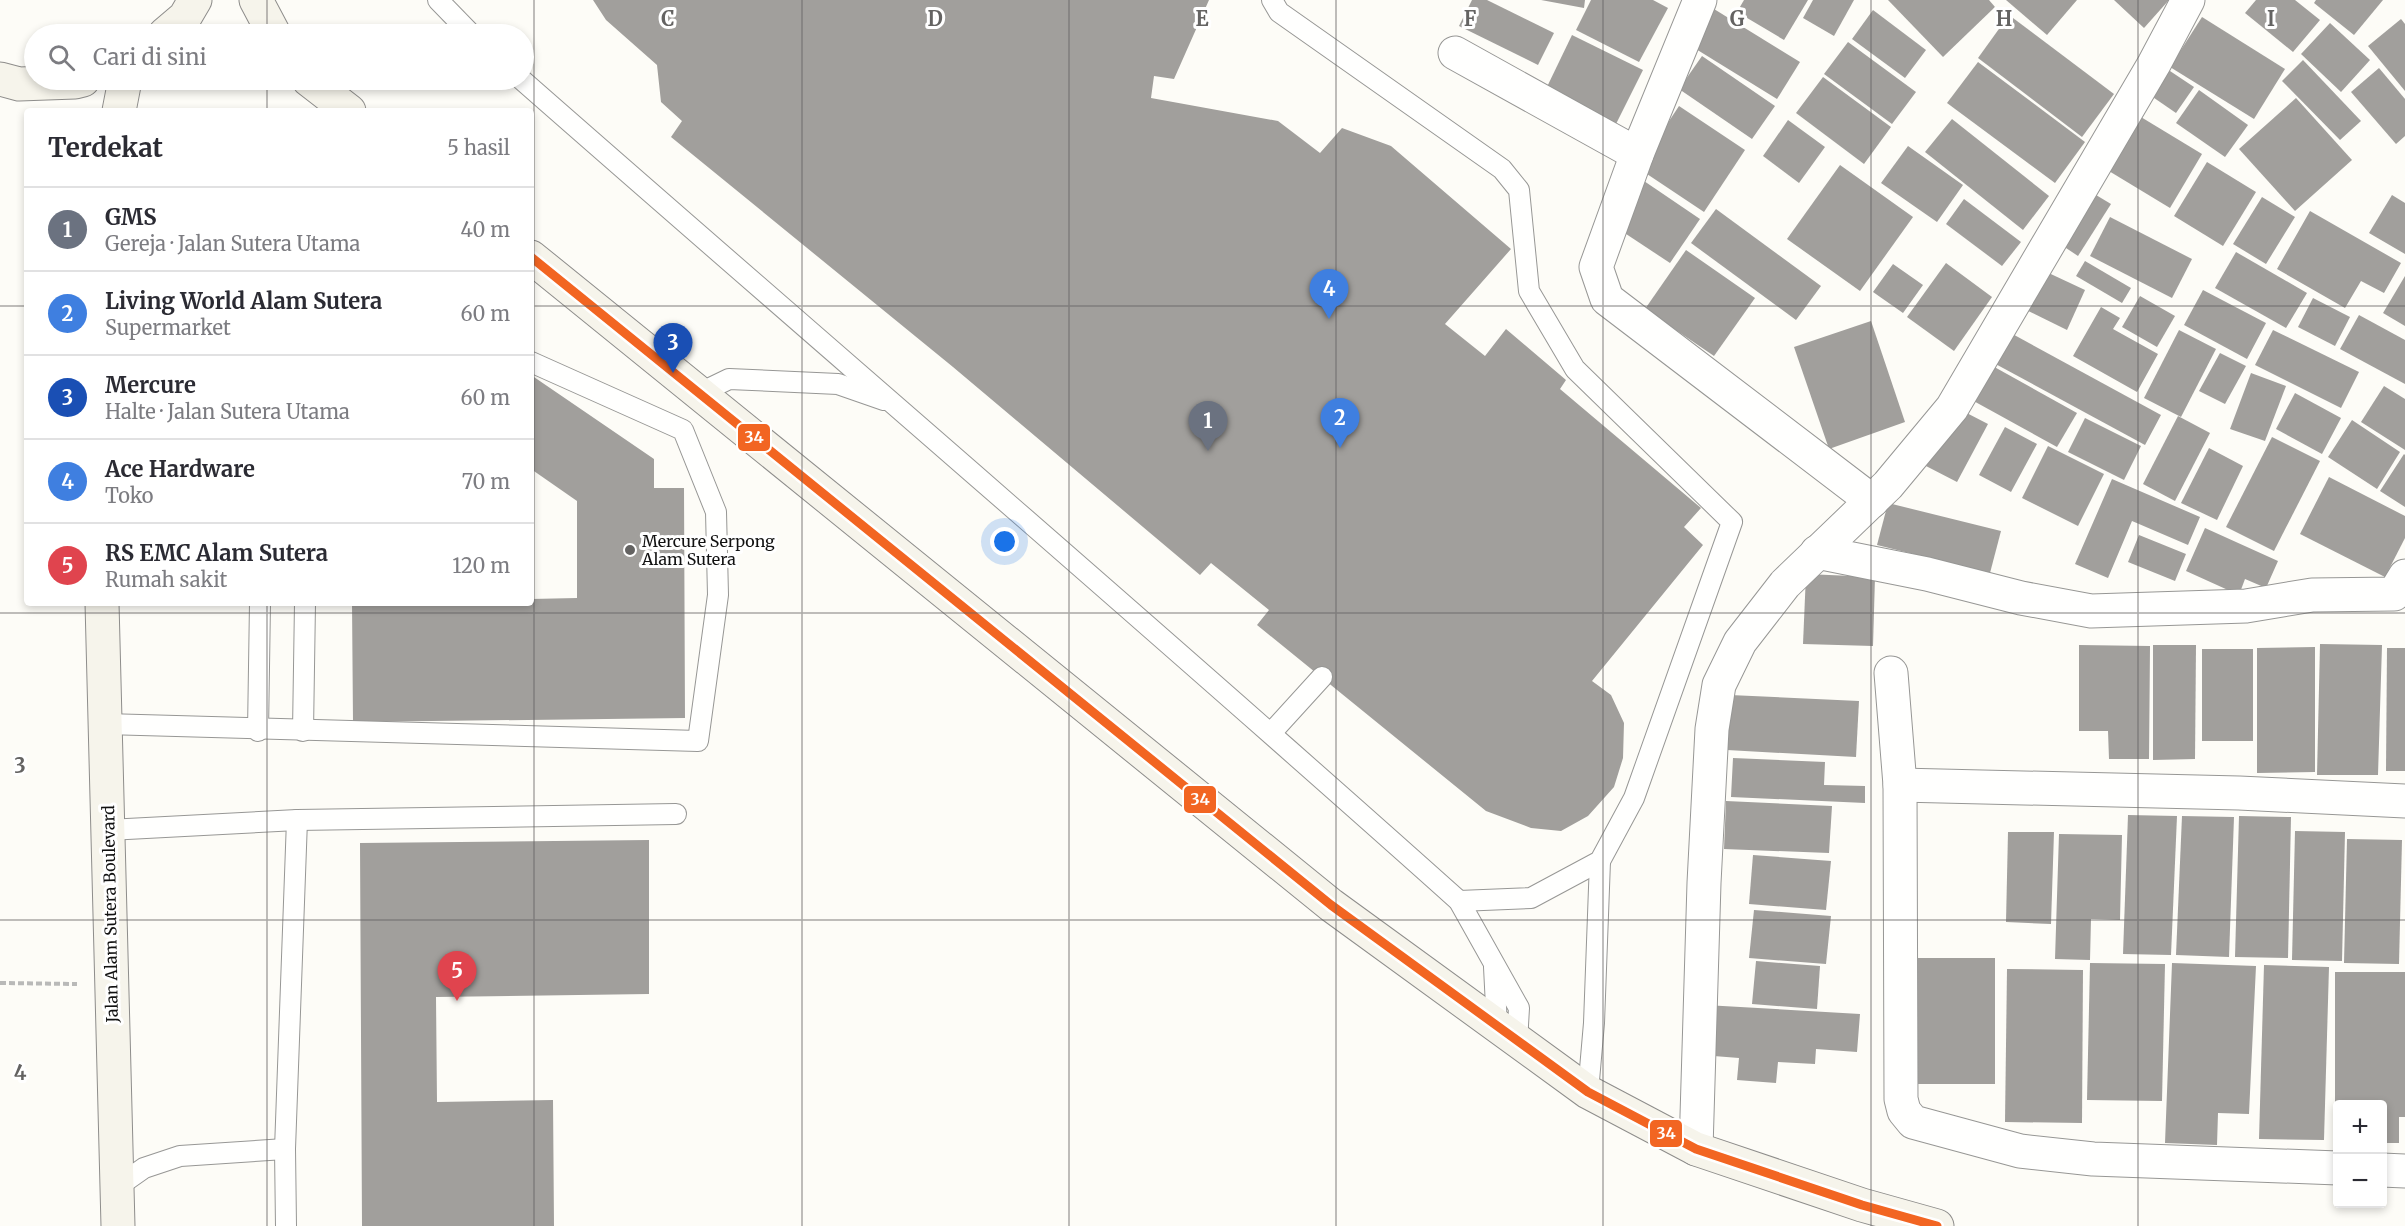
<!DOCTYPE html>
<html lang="id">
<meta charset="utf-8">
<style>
body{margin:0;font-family:Merriweather,serif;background:#f2f2f3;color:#2b2b33}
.controls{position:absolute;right:18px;bottom:18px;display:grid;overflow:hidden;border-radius:6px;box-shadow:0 3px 9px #0003}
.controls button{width:54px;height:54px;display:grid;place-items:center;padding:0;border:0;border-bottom:2px solid #e1e1e2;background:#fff;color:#2b2b33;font:30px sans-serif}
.you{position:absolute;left:1005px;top:542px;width:21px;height:21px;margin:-15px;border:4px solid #fff;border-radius:50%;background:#1a73e8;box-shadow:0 0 0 9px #1a73e833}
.badge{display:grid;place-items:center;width:39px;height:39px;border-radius:50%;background:#646362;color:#fff;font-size:20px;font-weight:700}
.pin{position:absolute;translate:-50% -50px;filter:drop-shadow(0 2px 3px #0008)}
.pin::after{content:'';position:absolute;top:32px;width:21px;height:18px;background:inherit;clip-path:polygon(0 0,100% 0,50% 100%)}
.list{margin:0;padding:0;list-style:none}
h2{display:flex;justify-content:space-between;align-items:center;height:78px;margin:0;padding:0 24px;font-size:26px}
h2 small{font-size:20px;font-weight:400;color:#7c7c81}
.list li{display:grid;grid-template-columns:39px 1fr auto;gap:18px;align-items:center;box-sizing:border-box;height:84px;padding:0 24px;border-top:2px solid #e1e1e2}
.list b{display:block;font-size:22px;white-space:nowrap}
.list p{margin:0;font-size:20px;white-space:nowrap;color:#7c7c81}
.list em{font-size:20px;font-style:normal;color:#7c7c81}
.icon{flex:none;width:33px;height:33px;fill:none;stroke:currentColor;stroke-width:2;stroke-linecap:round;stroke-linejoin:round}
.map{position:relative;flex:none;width:2405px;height:1226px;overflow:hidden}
.search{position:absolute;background:#fff;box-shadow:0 3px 9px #0003;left:24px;top:24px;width:510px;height:66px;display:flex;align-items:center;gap:15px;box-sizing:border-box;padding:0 21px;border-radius:33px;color:#7c7c81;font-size:22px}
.panel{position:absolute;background:#fff;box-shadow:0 3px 9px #0003;left:24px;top:108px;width:510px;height:498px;border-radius:6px}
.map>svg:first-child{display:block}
</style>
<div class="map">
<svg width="2405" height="1226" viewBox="0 0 2405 1226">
<rect width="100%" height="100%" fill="#fdfcf7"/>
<g fill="#a19f9c">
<path d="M593,0H1209L1174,79L1154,76L1151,98L1278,121L1320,153L1342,128L1391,146L1511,249L1445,324L1485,356L1506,329L1566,380L1560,389L1701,508L1684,527L1703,545L1592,681L1611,695L1624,723L1623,758L1614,787L1588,816L1561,831L1531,828L1486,811L1257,625L1269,610L1211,563L1200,575L953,367L671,137L682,121L661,102L657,65L606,20Z"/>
<path d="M1472,0H1487L1554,33L1538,65L1459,26Z"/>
<path d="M1541,0H1585L1584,8Z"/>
<path d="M1591,0H1653L1668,8L1639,62L1576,30Z"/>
<path d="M1744,0H1808L1784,40L1737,12Z"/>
<path d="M1813,0H1854L1834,36L1803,18Z"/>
<path d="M1888,0H1989L1995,7L1943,57Z"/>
<path d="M2006,0H2077L2047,35Z"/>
<path d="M2114,0H2169L2144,28Z"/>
<path d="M2256,0H2295L2320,20L2293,52L2245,13Z"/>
<path d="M2316,0H2383L2354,35L2314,3Z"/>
<path d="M1714,9L1800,62L1777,99L1691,46Z"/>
<path d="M1873,10L1926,50L1905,78L1852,39Z"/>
<path d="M2009,15L2114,94L2082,137L1978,58Z"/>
<path d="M2202,17L2285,69L2254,119L2170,67Z"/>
<path d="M2401,19L2405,24V91L2368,46Z"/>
<path d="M2330,23L2370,60L2341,92L2301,54Z"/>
<path d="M1572,35L1643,70L1615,126L1545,91Z"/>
<path d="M1848,42L1916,92L1892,124L1824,74Z"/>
<path d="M1702,56L1775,106L1752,139L1679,89Z"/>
<path d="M2303,60L2361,121L2340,140L2282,81Z"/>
<path d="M1978,62L2085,142L2055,183L1947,103Z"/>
<path d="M2161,65L2194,87L2176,113L2144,91Z"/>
<path d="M2379,68L2405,99V136L2396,144L2351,92Z"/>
<path d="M1823,77L1891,127L1864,164L1796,113Z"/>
<path d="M2199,90L2248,125L2225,157L2176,123Z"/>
<path d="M2296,98L2352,160L2295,211L2239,149Z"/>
<path d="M1679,106L1745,150L1704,212L1638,168Z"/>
<path d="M2131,111L2202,154L2170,208L2099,165Z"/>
<path d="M1952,119L2049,196L2023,230L1925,152Z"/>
<path d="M1788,120L1825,147L1799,183L1763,156Z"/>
<path d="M1908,146L1963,185L1937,222L1881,183Z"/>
<path d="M2207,162L2256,192L2223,246L2174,216Z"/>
<path d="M1840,165L1913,217L1860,291L1787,239Z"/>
<path d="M1644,181L1700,219L1670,263L1614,226Z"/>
<path d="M2086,189L2111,204L2078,256L2054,240Z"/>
<path d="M2392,195L2405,203V254L2369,233Z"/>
<path d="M2262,197L2295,217L2266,264L2233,244Z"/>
<path d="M1964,199L2021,242L2002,266L1946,224Z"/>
<path d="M1716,209L1821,286L1796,320L1691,243Z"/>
<path d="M2310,211L2401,263L2384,293L2361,281L2345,308L2277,269Z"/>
<path d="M2110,217L2192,259L2172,298L2090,256Z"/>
<path d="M1686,250L1755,298L1714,356L1645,309Z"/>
<path d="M2236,252L2307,293L2286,328L2215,288Z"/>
<path d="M2085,261L2131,288L2122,303L2076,276Z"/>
<path d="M1946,263L1992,297L1954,351L1907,317Z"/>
<path d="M1893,264L1923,285L1903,313L1873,292Z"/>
<path d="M2038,268L2085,290L2067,330L2020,307Z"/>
<path d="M2405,276V326L2383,313Z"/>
<path d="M2203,290L2266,323L2247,359L2184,325Z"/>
<path d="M2140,296L2175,316L2157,347L2122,327Z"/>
<path d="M2313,298L2350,317L2335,346L2298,327Z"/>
<path d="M2101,307L2120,318L2113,329L2158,354L2137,392L2073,356Z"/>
<path d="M2359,315L2405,340V384L2340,349Z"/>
<path d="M1871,321L1905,422L1829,449L1794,347Z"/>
<path d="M2179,330L2216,349L2181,417L2144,398Z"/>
<path d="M2273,330L2359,372L2341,408L2255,365Z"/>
<path d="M2007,331L2161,415L2145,445L1990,361Z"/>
<path d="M2220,353L2246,366L2225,404L2199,391Z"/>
<path d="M1989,364L2077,413L2057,447L1970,399Z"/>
<path d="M2251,373L2286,386L2265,441L2230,429Z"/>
<path d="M531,375L654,459V488H684L685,718L353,722L352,603H531V599L577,598V501L531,469Z"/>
<path d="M2384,386L2405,399V450L2361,422Z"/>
<path d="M2295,393L2341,418L2322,454L2276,429Z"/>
<path d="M1957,408L1988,424L1957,482L1926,466Z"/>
<path d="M2178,416L2210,433L2175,501L2143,484Z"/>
<path d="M2085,418L2141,446L2124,480L2068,452Z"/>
<path d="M2352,420L2400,452L2377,489L2328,457Z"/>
<path d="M2005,427L2037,444L2011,492L1979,475Z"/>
<path d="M2272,437L2320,461L2274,551L2226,527Z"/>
<path d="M2048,446L2104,474L2078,526L2022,498Z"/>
<path d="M2209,448L2243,466L2217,520L2181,503Z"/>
<path d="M2404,454L2405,455V507L2380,491Z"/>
<path d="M2329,477L2405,516V538L2385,577L2300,534Z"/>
<path d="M2112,479L2200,517L2188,545L2132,521L2108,578L2075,564Z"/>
<path d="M1888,503L2001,531L1990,573L1877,545Z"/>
<path d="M2205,528L2278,561L2266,588L2245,579L2239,595L2186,571Z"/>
<path d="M2139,535L2186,554L2175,581L2128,562Z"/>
<path d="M1806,574L1875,577L1873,646L1803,644Z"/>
<path d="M2320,644L2382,645L2378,775H2317Z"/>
<path d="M2079,645L2150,646L2149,759H2109L2108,731H2079Z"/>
<path d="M2153,645H2196L2195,759L2153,760Z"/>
<path d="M2315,647V772L2257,773V648Z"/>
<path d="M2387,648H2405V771H2386Z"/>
<rect x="2202" y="649" width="51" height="92"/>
<path d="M1730,695L1859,701L1856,757L1727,750Z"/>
<path d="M1733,758L1825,762L1824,785L1865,786V803L1731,797Z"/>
<path d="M1726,801L1832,806L1829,853L1724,849Z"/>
<path d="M2128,815L2177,816L2171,955L2123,954Z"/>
<path d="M2182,816L2234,817L2229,957L2176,955Z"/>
<path d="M2239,816L2291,817L2288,958L2235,957Z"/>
<path d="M2295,831L2345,832L2342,961L2292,960Z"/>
<path d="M2008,832H2054L2051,924L2006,922Z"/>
<path d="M2059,834L2122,835L2120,920L2091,919L2090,960L2055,959Z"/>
<path d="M2347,839L2402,840L2399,964L2344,963Z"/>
<path d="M649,840V994L436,997L437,1102L553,1100L554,1226H362L360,843Z"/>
<path d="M1753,855L1831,861L1826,910L1749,904Z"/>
<path d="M1754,910L1831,916L1826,964L1749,958Z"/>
<rect x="1911" y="958" width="84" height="126"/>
<path d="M1756,961L1820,966L1817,1009L1752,1004Z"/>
<path d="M2090,963L2165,964L2162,1101L2087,1100Z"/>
<path d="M2172,963L2256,966L2249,1114L2218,1113L2217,1145L2165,1143Z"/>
<path d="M2264,965L2329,967L2324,1140L2259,1139Z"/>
<path d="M2007,969L2083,970L2082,1123L2005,1122Z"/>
<path d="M2335,972H2405V1117H2399V1143H2382V1104H2338V1143H2335Z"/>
<path d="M1705,1005L1860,1014L1857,1052L1816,1049L1815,1064L1778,1062L1776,1083L1737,1080L1739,1058L1701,1055Z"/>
</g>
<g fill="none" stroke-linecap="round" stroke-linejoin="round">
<defs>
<g id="lane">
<path d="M438,0L471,34"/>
<path d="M1272,0L1279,12L1502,169L1519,190L1529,291L1575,369L1732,522L1634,798L1600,861L1531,898L1459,901"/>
<path d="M522,80C834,354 1150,624 1459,901L1519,1008L1517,1042"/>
<path d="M698,394L729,379L838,384L884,400"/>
<path d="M105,724C303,731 501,734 698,741L718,595L716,512L683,430L531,362"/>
<path d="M258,731L260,603"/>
<path d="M303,731L305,603"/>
<path d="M1271,733L1322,677"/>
<path d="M108,830L297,820L676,814"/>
<path d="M1494,967L1497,1026"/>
<path d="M1588,1092L1594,1023L1600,861"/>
<path d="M117,1187L144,1168L180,1156L285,1149"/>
<path d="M286,1226L285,1149L297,820"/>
</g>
<g id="street">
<path d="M1700,0L1637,154L1596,267L1607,299L1872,501"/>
<path d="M1455,53L1637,154"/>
<path d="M1817,552L1927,574L2021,598L2091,611L2246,606L2312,595L2394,594L2405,576"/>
<path d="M1891,673L1900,785L1901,1099L1904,1111L1913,1122L2020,1151L2093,1159L2338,1168"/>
<path d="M1900,785L2239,793L2405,801"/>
<path d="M1696,1149L1704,883L1712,729L1719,685L1740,642L1785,584L1888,485L1952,408L2154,64L2188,0"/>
<path d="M2382,1170L2405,1171"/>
</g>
<g id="secondary">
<path d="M256,0L274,34"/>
<path d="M165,34L185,17L195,0"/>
<path d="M0,79L19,84L75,82L83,80"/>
<path d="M309,80L349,111"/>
<path d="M119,111L125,80"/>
<path d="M531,257L1331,905L1588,1092L1696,1149L1862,1205L1937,1226"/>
<path d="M102,603L118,1226"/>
</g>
</defs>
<use href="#lane" stroke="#979795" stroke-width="22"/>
<use href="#street" stroke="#979795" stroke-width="35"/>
<use href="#secondary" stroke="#8e8d8b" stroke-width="35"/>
<path stroke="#b9b9b8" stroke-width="4" stroke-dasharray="6 3" stroke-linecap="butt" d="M0,983L77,984"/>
<use href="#lane" stroke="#fffffe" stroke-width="20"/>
<use href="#street" stroke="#fffffe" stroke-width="33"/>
<use href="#secondary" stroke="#f6f4eb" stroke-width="33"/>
<defs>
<path id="bus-1" d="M531,257L1331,905L1588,1092L1696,1149L1862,1205L1937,1226"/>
</defs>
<use href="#bus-1" stroke="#fff" stroke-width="14"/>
<use href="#bus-1" stroke="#f26522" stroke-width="9"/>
</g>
<path fill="none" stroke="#646362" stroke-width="1.5" stroke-opacity="0.55" d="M267,0V34M534,0V1226M802,0V1226M1069,0V1226M1336,0V1226M1603,0V1226M1871,0V1226M2138,0V1226M267,80V111M0,306H27M531,306H2405M267,603V1226M0,613H2405M0,920H2405"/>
<circle fill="#646362" stroke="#fff" stroke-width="2" cx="630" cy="550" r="6"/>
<g text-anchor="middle" stroke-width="6" stroke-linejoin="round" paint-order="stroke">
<g font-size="16" fill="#111" stroke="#fff" text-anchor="start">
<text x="642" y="547">Mercure Serpong<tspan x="642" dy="18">Alam Sutera</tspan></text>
</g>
<g font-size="16" fill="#111" stroke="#fff">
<text transform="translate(110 914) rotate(-91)" y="6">Jalan Alam Sutera Boulevard</text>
</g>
</g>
<g font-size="20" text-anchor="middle" font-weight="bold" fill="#646362" stroke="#fff" stroke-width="6" stroke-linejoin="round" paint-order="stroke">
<text x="668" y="26">C</text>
<text x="935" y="26">D</text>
<text x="1202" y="26">E</text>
<text x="1470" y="26">F</text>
<text x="1737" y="26">G</text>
<text x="2004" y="26">H</text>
<text x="2271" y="26">I</text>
<text x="20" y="773">3</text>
<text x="20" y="1080">4</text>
</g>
<g stroke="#fff" stroke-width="2">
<rect x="737" y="423" width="34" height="29" rx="6" fill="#f26522"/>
<rect x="1183" y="785" width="34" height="29" rx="6" fill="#f26522"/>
<rect x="1649" y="1119" width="34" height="29" rx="6" fill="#f26522"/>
</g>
<g font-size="16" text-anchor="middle" font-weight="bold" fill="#fff">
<text x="754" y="443">34</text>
<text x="1200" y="805">34</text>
<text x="1666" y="1139">34</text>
</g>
</svg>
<div class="controls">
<button>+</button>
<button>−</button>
</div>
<div class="you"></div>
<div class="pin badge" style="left:1208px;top:451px;background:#6b7280">1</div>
<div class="pin badge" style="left:1340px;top:448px;background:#3f7fe0">2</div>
<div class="pin badge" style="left:673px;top:373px;background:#1a4fb4">3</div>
<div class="pin badge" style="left:1329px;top:319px;background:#3f7fe0">4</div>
<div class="pin badge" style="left:457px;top:1001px;background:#e0444e">5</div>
<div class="search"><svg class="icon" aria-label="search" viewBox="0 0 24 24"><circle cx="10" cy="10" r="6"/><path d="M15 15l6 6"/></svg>Cari di sini</div>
<section class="panel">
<h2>Terdekat<small>5 hasil</small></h2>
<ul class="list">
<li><span class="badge" style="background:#6b7280">1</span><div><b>GMS</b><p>Gereja · Jalan Sutera Utama</p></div><em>40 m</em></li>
<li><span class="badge" style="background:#3f7fe0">2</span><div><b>Living World Alam Sutera</b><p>Supermarket</p></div><em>60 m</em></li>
<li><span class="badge" style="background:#1a4fb4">3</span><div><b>Mercure</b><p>Halte · Jalan Sutera Utama</p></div><em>60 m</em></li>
<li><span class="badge" style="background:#3f7fe0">4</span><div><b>Ace Hardware</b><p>Toko</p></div><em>70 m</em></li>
<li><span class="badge" style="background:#e0444e">5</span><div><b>RS EMC Alam Sutera</b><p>Rumah sakit</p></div><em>120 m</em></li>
</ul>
</section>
</div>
